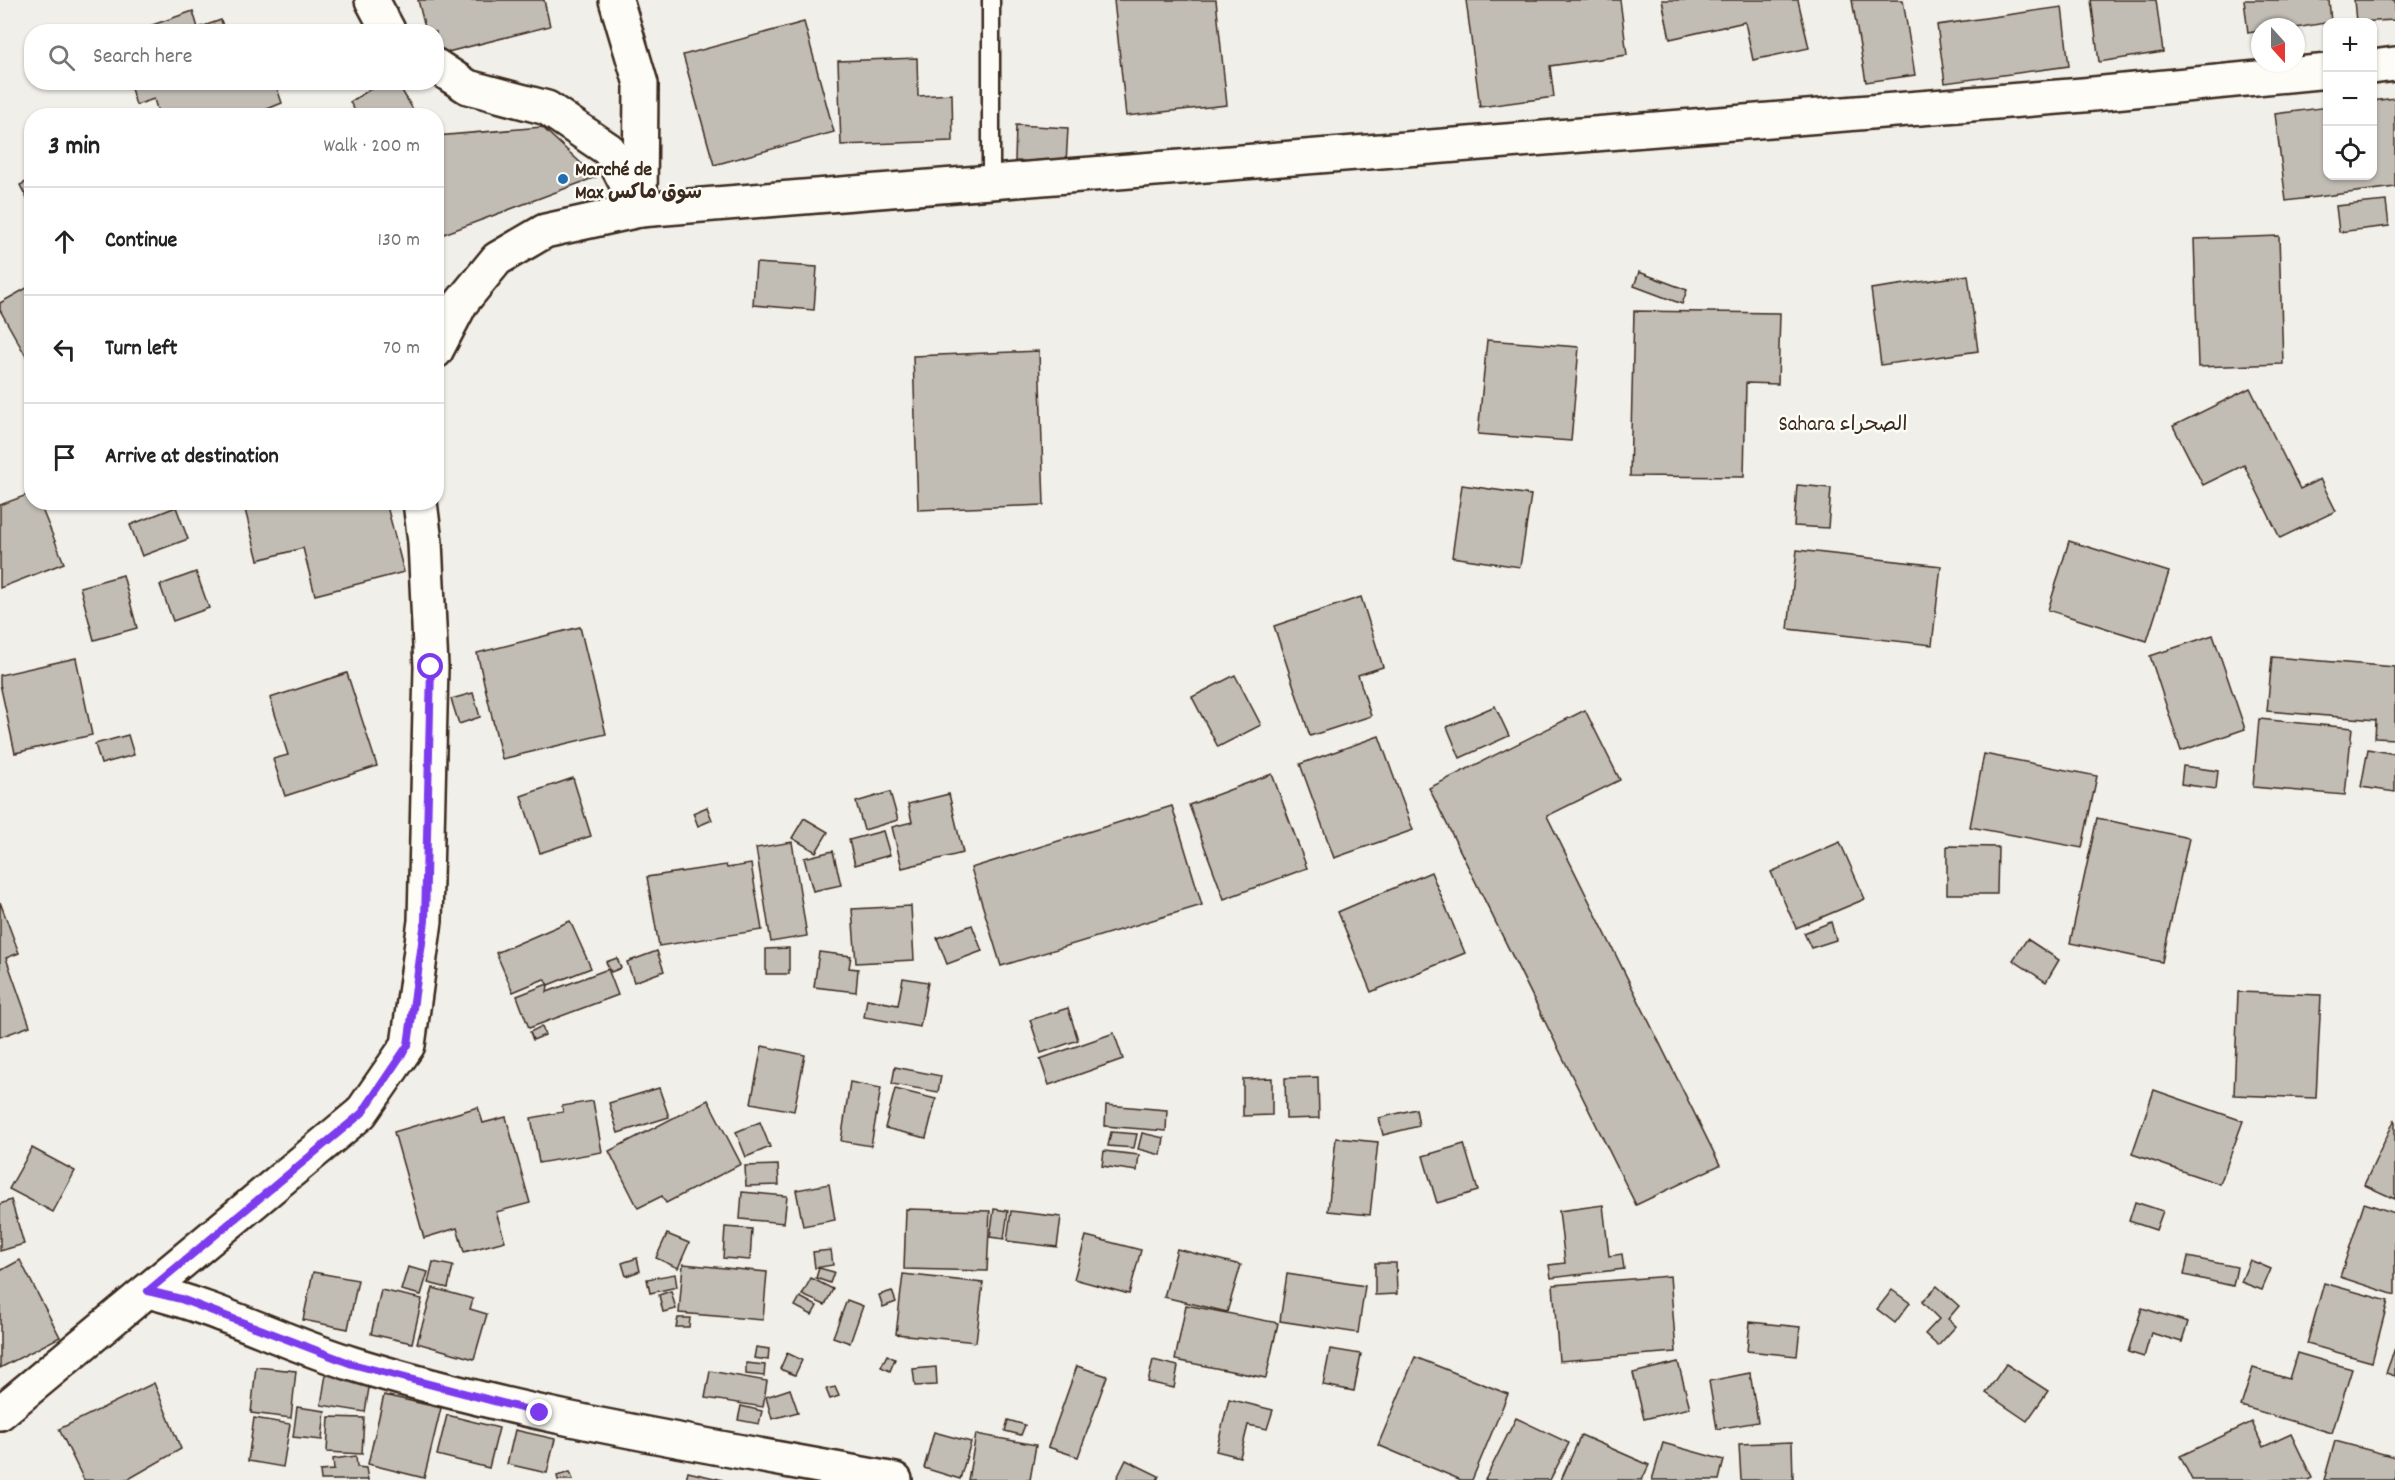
<!DOCTYPE html>
<meta charset="utf-8">
<style>
body{margin:0;font-family:Dekko,"Playpen Sans Arabic",sans-serif;background:#f6f6f6;color:#222}
.controls{position:absolute;right:18px;top:18px;display:grid;overflow:hidden;border-radius:12px;box-shadow:0 2px 4px #0004}
.controls button{width:54px;height:54px;display:grid;place-items:center;padding:0;border:0;border-bottom:2px solid #e0e0e0;background:#fff;color:#222;font:30px sans-serif}
.compass{position:absolute;left:2251px;top:18px;width:54px;height:54px;border-radius:50%;background:#fff;box-shadow:0 2px 4px #0004;rotate:159deg}
.stop{position:absolute;width:18px;height:18px;margin:-14px;border:4px solid #7c3aed;border-radius:50%;background:#fff}
.stop.end{background:#7c3aed;border-color:#fff;box-shadow:0 2px 6px #0008}
.list{margin:0;padding:0;list-style:none}
h2{display:flex;justify-content:space-between;align-items:center;height:78px;margin:0;padding:0 24px;font-size:26px}
h2 small{font-size:20px;font-weight:400;color:#767676}
.list li{display:grid;grid-template-columns:39px 1fr auto;gap:18px;align-items:center;box-sizing:border-box;height:108px;padding:0 24px;border-top:2px solid #e0e0e0}
.list b{display:block;font-size:22px;white-space:nowrap}
.list em{font-size:20px;font-style:normal;color:#767676}
.icon{flex:none;width:33px;height:33px;fill:none;stroke:currentColor;stroke-width:2;stroke-linecap:round;stroke-linejoin:round}
.map{position:relative;flex:none;width:2395px;height:1480px;overflow:hidden}
.search{position:absolute;background:#fff;box-shadow:0 2px 4px #0004;left:24px;top:24px;width:420px;height:66px;display:flex;align-items:center;gap:15px;box-sizing:border-box;padding:0 21px;border-radius:24px;color:#767676;font-size:22px}
.panel{position:absolute;background:#fff;box-shadow:0 2px 4px #0004;left:24px;top:108px;width:420px;height:402px;border-radius:24px}
.map>svg:first-child{display:block}
</style>
<div class="map">
<svg width="2395" height="1480" viewBox="0 0 2395 1480">
<rect width="100%" height="100%" fill="#f1efea"/>
<filter id="ink" filterUnits="userSpaceOnUse"><feTurbulence type="fractalNoise" baseFrequency=".0167" numOctaves="2"/><feDisplacementMap in="SourceGraphic" scale="12" xChannelSelector="R" yChannelSelector="G"/><feConvolveMatrix kernelMatrix="1 2 1 2 8 2 1 2 1" color-interpolation-filters="sRGB"/></filter>
<g filter="url(#ink)">
<g fill="#c1bcb4" stroke="#3b2a1e" stroke-width="1.5">
<path d="M418,0H544L550,26L436,55V32H426Z"/>
<path d="M1114,0H1216L1227,105L1126,116Z"/>
<path d="M1466,0H1620L1627,55L1550,66L1554,97L1480,107Z"/>
<path d="M1662,0H1798L1809,48L1753,60L1745,22L1670,39Z"/>
<path d="M1852,0H1903L1915,75L1866,82Z"/>
<path d="M2091,0H2156L2163,52L2099,62Z"/>
<path d="M2244,0H2329L2331,22L2296,28L2260,27V31L2248,33Z"/>
<path d="M2354,0H2395V20L2356,22Z"/>
<path d="M2062,7L2069,66L1945,83L1937,25Z"/>
<path d="M193,11L198,28L221,20L225,32H132Z"/>
<path d="M804,22L834,132L714,165L683,55Z"/>
<path d="M917,58L918,96L952,94L953,141L841,145L838,61Z"/>
<path d="M129,82H275L282,103L250,116H159L154,99L136,105Z"/>
<path d="M382,82H397L417,116H358L350,102Z"/>
<path d="M2395,98V187L2286,201L2275,114L2328,107V176H2372V101Z"/>
<path d="M1016,125L1068,128L1066,164L1015,161Z"/>
<path d="M542,127L596,177L436,237V136Z"/>
<path d="M32,179V208L20,185Z"/>
<path d="M2386,201L2389,226L2339,232L2336,206Z"/>
<path d="M2279,236L2283,364L2198,367L2194,239Z"/>
<path d="M756,263L817,267L814,310L753,305Z"/>
<path d="M1639,272L1687,290L1682,304L1634,286Z"/>
<path d="M1968,275L1978,351L1881,365L1871,289Z"/>
<path d="M32,285V367L0,310V303Z"/>
<path d="M1634,311L1780,313L1778,384L1746,383L1744,477L1630,476Z"/>
<path d="M1487,340L1579,347L1571,441L1478,434Z"/>
<path d="M1039,351L1044,505L918,510L913,356Z"/>
<path d="M2250,388L2300,489L2320,479L2336,511L2280,538L2244,465L2203,485L2173,426Z"/>
<path d="M1462,485L1531,495L1520,567L1452,557Z"/>
<path d="M1797,485L1831,488L1828,528L1794,526Z"/>
<path d="M32,493V502H39L64,563L0,588V505Z"/>
<path d="M243,502H386L404,572L315,595L303,548L258,560Z"/>
<path d="M176,507L188,539L142,556L130,525Z"/>
<path d="M2069,541L2169,572L2147,641L2048,610Z"/>
<path d="M1797,550L1941,566L1932,645L1788,629Z"/>
<path d="M196,572L209,608L173,621L160,585Z"/>
<path d="M123,575L137,628L94,640L80,587Z"/>
<path d="M1361,597L1383,667L1358,675L1371,716L1310,736L1274,626Z"/>
<path d="M580,627L606,734L502,759L477,653Z"/>
<path d="M2213,635L2245,729L2181,751L2150,656Z"/>
<path d="M2272,657L2395,667V739L2375,738L2376,720L2267,711Z"/>
<path d="M76,658L92,735L15,753L0,684V675Z"/>
<path d="M347,673L377,766L285,796L273,759L288,755L270,698Z"/>
<path d="M1235,675L1261,725L1218,747L1192,697Z"/>
<path d="M473,693L480,717L459,724L451,699Z"/>
<path d="M1495,706L1509,736L1460,758L1447,727Z"/>
<path d="M1585,710L1620,780L1547,816L1720,1165L1636,1205L1429,788Z"/>
<path d="M2259,719L2352,728L2345,795L2253,787Z"/>
<path d="M128,735L134,755L101,764L95,744Z"/>
<path d="M1379,736L1413,830L1334,858L1300,764Z"/>
<path d="M2368,749L2395,754V792L2361,787Z"/>
<path d="M1984,754L2097,776L2082,848L1970,827Z"/>
<path d="M2183,766L2218,771L2216,789L2181,784Z"/>
<path d="M1272,774L1307,868L1224,899L1189,805Z"/>
<path d="M573,778L591,836L540,853L521,796Z"/>
<path d="M890,792L898,820L864,830L856,802Z"/>
<path d="M949,794L963,853L902,868L892,827L912,822L908,804Z"/>
<path d="M1172,806L1202,905L1001,966L971,868Z"/>
<path d="M707,807L712,820L698,826L693,813Z"/>
<path d="M804,818L828,832L816,852L792,838Z"/>
<path d="M2097,818L2189,838L2162,962L2070,943Z"/>
<path d="M883,831L890,855L855,865L849,840Z"/>
<path d="M792,842L807,936L771,942L756,848Z"/>
<path d="M1840,842L1865,899L1796,928L1771,872Z"/>
<path d="M1947,846L1998,847L1997,894H1947Z"/>
<path d="M833,851L841,885L813,891L804,858Z"/>
<path d="M751,864L762,930L659,946L647,877L726,865L727,868Z"/>
<path d="M1431,872L1465,953L1371,992L1338,912Z"/>
<path d="M0,902L19,953L6,958L30,1026L0,1037Z"/>
<path d="M911,906L914,960L856,963L852,909Z"/>
<path d="M570,921L591,968L548,985L544,979L513,992L496,953Z"/>
<path d="M1831,922L1836,940L1811,948L1804,933Z"/>
<path d="M972,925L982,951L947,964L937,938Z"/>
<path d="M2027,939L2059,960L2046,982L2013,960Z"/>
<path d="M789,948V974H766V949Z"/>
<path d="M657,951L664,971L634,982L627,962Z"/>
<path d="M819,952L851,956L849,968L858,969L856,992L814,987Z"/>
<path d="M617,958L621,968L611,972L606,962Z"/>
<path d="M608,969L618,995L529,1028L517,996L545,985H548L547,992Z"/>
<path d="M903,978L928,982L920,1027L864,1017L867,999L898,1005Z"/>
<path d="M2238,992L2321,995L2316,1098L2234,1095Z"/>
<path d="M1068,1008L1078,1040L1041,1053L1030,1020Z"/>
<path d="M542,1026L545,1035L533,1040L530,1032Z"/>
<path d="M1114,1033L1123,1059L1049,1085L1040,1059Z"/>
<path d="M762,1046L805,1055L794,1111L751,1103Z"/>
<path d="M895,1067L941,1076L938,1092L892,1084Z"/>
<path d="M1318,1077L1319,1118L1286,1119L1285,1078Z"/>
<path d="M1272,1078V1115L1243,1116V1079Z"/>
<path d="M850,1082L881,1088L871,1146L841,1141Z"/>
<path d="M659,1088L669,1117L618,1133L609,1103Z"/>
<path d="M895,1089L936,1099L926,1138L885,1128Z"/>
<path d="M2154,1090L2243,1121L2220,1184L2132,1154Z"/>
<path d="M708,1100L741,1164L666,1203L662,1196L638,1208L609,1151Z"/>
<path d="M593,1101L602,1152L539,1163L531,1118L563,1112L562,1106Z"/>
<path d="M1106,1105L1167,1110L1166,1131L1105,1126Z"/>
<path d="M478,1107L483,1123L506,1117L530,1203L496,1212L505,1241L464,1252L457,1228L424,1238L394,1132Z"/>
<path d="M1416,1109L1419,1126L1383,1135L1379,1118Z"/>
<path d="M2395,1119V1199L2364,1185Z"/>
<path d="M760,1122L770,1147L746,1157L736,1132Z"/>
<path d="M1111,1132L1137,1134L1134,1148L1108,1146Z"/>
<path d="M1142,1133L1164,1138L1161,1155L1138,1149Z"/>
<path d="M1336,1138L1378,1142L1370,1215L1328,1211Z"/>
<path d="M1464,1144L1478,1191L1437,1203L1423,1156Z"/>
<path d="M32,1148L75,1171L53,1212L9,1189Z"/>
<path d="M1104,1151L1139,1155L1137,1171L1102,1166Z"/>
<path d="M778,1165L779,1185L746,1186L745,1166Z"/>
<path d="M829,1184L835,1220L803,1226L796,1190Z"/>
<path d="M742,1192L787,1196L784,1223L740,1219Z"/>
<path d="M11,1200L24,1244L0,1251V1204Z"/>
<path d="M2135,1202L2163,1211L2156,1230L2129,1221Z"/>
<path d="M2364,1203L2395,1213V1295L2340,1277Z"/>
<path d="M1603,1205L1609,1256L1622,1254L1624,1269L1551,1278L1549,1265L1565,1263L1559,1211Z"/>
<path d="M906,1209L990,1211L987,1271L904,1269Z"/>
<path d="M994,1209L1008,1211L1004,1239L990,1237Z"/>
<path d="M1011,1211L1061,1217L1057,1247L1007,1241Z"/>
<path d="M725,1227L752,1229L750,1260L723,1258Z"/>
<path d="M667,1234L689,1243L678,1268L656,1258Z"/>
<path d="M1086,1236L1141,1250L1129,1294L1074,1279Z"/>
<path d="M1177,1249L1241,1265L1227,1312L1164,1297Z"/>
<path d="M831,1250L833,1265L815,1268L813,1252Z"/>
<path d="M2188,1257L2237,1267L2233,1286L2184,1275Z"/>
<path d="M637,1258L640,1271L626,1276L622,1263Z"/>
<path d="M20,1260L60,1337L0,1368V1271Z"/>
<path d="M2250,1260L2271,1269L2262,1290L2241,1282Z"/>
<path d="M433,1262L453,1266L448,1288L428,1283Z"/>
<path d="M1375,1263H1396L1397,1294L1375,1295Z"/>
<path d="M683,1264L767,1272L763,1320L679,1313Z"/>
<path d="M408,1267L428,1272L421,1295L401,1290Z"/>
<path d="M819,1268L834,1272L830,1283L816,1278Z"/>
<path d="M313,1272L358,1280L348,1329L303,1320Z"/>
<path d="M675,1274L677,1287L650,1293L647,1279Z"/>
<path d="M903,1274L983,1283L976,1342L896,1334Z"/>
<path d="M1287,1274L1365,1286L1358,1333L1280,1321Z"/>
<path d="M1670,1276L1676,1352L1559,1361L1553,1285Z"/>
<path d="M811,1278L833,1289L825,1305L802,1295Z"/>
<path d="M2324,1283L2388,1301L2372,1362L2307,1344Z"/>
<path d="M1937,1286L1959,1306L1948,1319L1956,1326L1938,1346L1925,1334L1939,1319L1922,1302Z"/>
<path d="M433,1288L473,1299L470,1309L487,1314L474,1359L417,1343Z"/>
<path d="M381,1290L422,1299L412,1343L371,1334Z"/>
<path d="M1892,1290L1910,1303L1895,1323L1877,1309Z"/>
<path d="M671,1291L676,1309L663,1312L659,1295Z"/>
<path d="M892,1291L896,1302L883,1307L879,1295Z"/>
<path d="M800,1297L817,1306L812,1315L795,1306Z"/>
<path d="M847,1300L863,1306L850,1343L833,1337Z"/>
<path d="M1186,1305L1278,1323L1266,1378L1175,1360Z"/>
<path d="M2142,1308L2188,1322L2182,1342L2151,1333L2144,1357L2128,1352Z"/>
<path d="M678,1318H690L689,1327H676Z"/>
<path d="M1750,1322L1800,1327L1797,1356L1747,1351Z"/>
<path d="M756,1347L769,1349L768,1360L754,1358Z"/>
<path d="M2395,1348V1376L2386,1373Z"/>
<path d="M1330,1349L1361,1354L1354,1391L1323,1385Z"/>
<path d="M787,1353L802,1360L795,1375L780,1369Z"/>
<path d="M2297,1353L2352,1369L2332,1433L2241,1406L2253,1368L2289,1379Z"/>
<path d="M887,1355L895,1359L890,1371L881,1367Z"/>
<path d="M1415,1357L1508,1394L1472,1480H1461L1378,1445Z"/>
<path d="M1153,1360L1178,1366L1174,1388L1148,1382Z"/>
<path d="M1678,1362L1690,1408L1644,1419L1633,1373Z"/>
<path d="M746,1363L765,1365L764,1376L746,1374Z"/>
<path d="M2006,1364L2048,1391L2027,1421L1986,1393Z"/>
<path d="M1077,1366L1107,1376L1078,1457L1048,1447Z"/>
<path d="M256,1367L296,1371L291,1418L251,1413Z"/>
<path d="M936,1367L937,1385L915,1386L913,1369Z"/>
<path d="M710,1371L767,1381L763,1407L705,1398Z"/>
<path d="M1750,1373L1758,1422L1717,1429L1709,1381Z"/>
<path d="M326,1374L370,1382L365,1412L321,1405Z"/>
<path d="M154,1383L181,1449L127,1480H84L59,1429Z"/>
<path d="M835,1387L839,1396L830,1399L826,1389Z"/>
<path d="M790,1389L798,1412L772,1419L766,1397Z"/>
<path d="M384,1395L441,1408L424,1478L368,1464Z"/>
<path d="M1229,1399L1273,1410L1267,1429L1248,1425L1240,1457L1216,1451Z"/>
<path d="M741,1406L762,1411L759,1424L738,1420Z"/>
<path d="M297,1407L325,1411L322,1440L293,1437Z"/>
<path d="M447,1415L499,1428L489,1468L437,1455Z"/>
<path d="M329,1417L364,1418L362,1454L327,1452Z"/>
<path d="M254,1418L290,1424L283,1467L248,1461Z"/>
<path d="M1516,1418L1569,1443L1550,1480H1485Z"/>
<path d="M1008,1420L1025,1425L1021,1435L1005,1431Z"/>
<path d="M2252,1422L2263,1447L2291,1434L2312,1478L2308,1480H2192L2180,1456Z"/>
<path d="M515,1430L555,1439L547,1473L507,1464Z"/>
<path d="M934,1432L971,1442L960,1479L924,1468Z"/>
<path d="M976,1434L1036,1445L1030,1480H968Z"/>
<path d="M1581,1435L1649,1465L1642,1480H1561Z"/>
<path d="M2335,1441L2395,1457V1480H2324Z"/>
<path d="M1792,1442L1793,1480H1741L1739,1444Z"/>
<path d="M1663,1443L1724,1460L1719,1480H1652Z"/>
<path d="M356,1456L357,1467L366,1468L368,1480H321L320,1471L334,1470L333,1459Z"/>
<path d="M1126,1460L1159,1476L1157,1480H1116Z"/>
<path d="M570,1472L573,1480H558L557,1476Z"/>
<path d="M688,1472L723,1480H686Z"/>
</g>
<g fill="none" stroke-linecap="round" stroke-linejoin="round">
<defs>
<path id="lane" d="M991,183V0"/>
<g id="street">
<path d="M372,0L389,32"/>
<path d="M616,0L641,84L640,205"/>
<path d="M436,66L468,87L547,108L609,150L640,210"/>
<path d="M148,1291C219,1308 284,1343 353,1364C530,1418 714,1446 895,1480"/>
</g>
<g id="secondary">
<path d="M2372,67L2395,64"/>
<path d="M436,351L461,303L497,259L545,231L640,210L2083,95L2328,71"/>
<path d="M0,1413L361,1113L408,1045L425,921L431,667L425,542L420,502"/>
</g>
</defs>
<use href="#lane" stroke="#3b2a1e" stroke-width="21"/>
<use href="#street" stroke="#3b2a1e" stroke-width="38"/>
<use href="#secondary" stroke="#3b2a1e" stroke-width="38"/>
<use href="#lane" stroke="#fdfcf7" stroke-width="16"/>
<use href="#street" stroke="#fdfcf7" stroke-width="33"/>
<use href="#secondary" stroke="#fdfcf7" stroke-width="33"/>
</g>
</g>
<g fill="none" stroke-linecap="round" stroke-linejoin="round" filter="url(#ink)">
<path stroke="#7c3aed" stroke-width="8" d="M431,667L425,921L408,1045L362,1113L148,1291L181,1299L352,1364L540,1413"/>
</g>
<circle fill="#1f6fb2" stroke="#fdfcf7" stroke-width="2" cx="563" cy="179" r="6"/>
<g text-anchor="middle" stroke-width="5" stroke-linejoin="round" paint-order="stroke">
<g font-size="20" font-weight="bold" fill="#3b2a1e" stroke="#fdfcf7" text-anchor="start">
<text x="575" y="175">Marché de<tspan x="575" dy="23">Max سوق ماكس</tspan></text>
</g>
<g font-size="21" fill="#3b2a1e" stroke="#fdfcf7">
<text x="1843" y="430">Sahara الصحراء</text>
</g>
</g>
</svg>
<div class="controls">
<button>+</button>
<button>−</button>
<button><svg class="icon" aria-label="locate" viewBox="0 0 24 24"><circle cx="12" cy="12" r="6"/><path d="M12 2v4M12 18v4M2 12h4M18 12h4"/></svg></button>
</div>
<svg class="compass" viewBox="-18 -18 36 36"><path d="M0-13l5 13h-10z" fill="#e53935"/><path d="M0 13l5-13h-10z" fill="#767676"/></svg>
<div class="stop" style="left:431px;top:667px"></div>
<div class="stop end" style="left:540px;top:1413px"></div>
<div class="search"><svg class="icon" aria-label="search" viewBox="0 0 24 24"><circle cx="10" cy="10" r="6"/><path d="M15 15l6 6"/></svg>Search here</div>
<section class="panel">
<h2>3 min<small>Walk · 200 m</small></h2>
<ul class="list">
<li><svg class="icon" aria-label="ahead" viewBox="0 0 24 24"><path d="M12 20V5M6 11l6-6 6 6"/></svg><div><b>Continue</b></div><em>130 m</em></li>
<li><svg class="icon" aria-label="left" viewBox="0 0 24 24"><path d="M17 20v-9H6M10 6l-5 5 5 5"/></svg><div><b>Turn left</b></div><em>70 m</em></li>
<li><svg class="icon" aria-label="arrive" viewBox="0 0 24 24"><path d="M6 21V4h12l-3 4 3 4H6"/></svg><div><b>Arrive at destination</b></div></li>
</ul>
</section>
</div>
